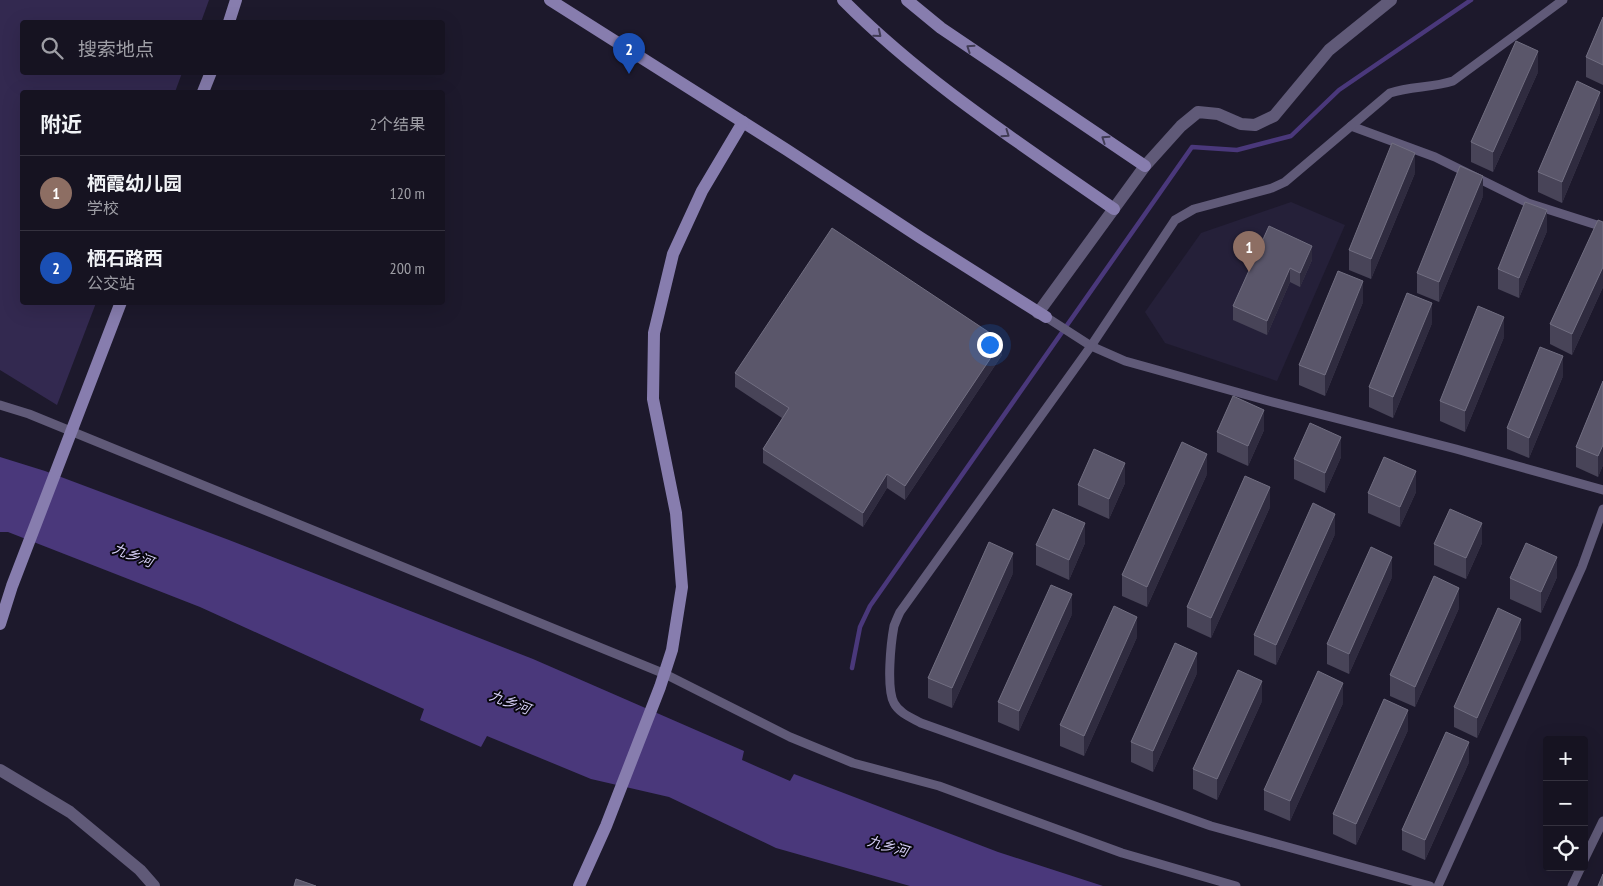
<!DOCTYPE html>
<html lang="zh">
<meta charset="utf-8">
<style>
body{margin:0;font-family:"PT Sans Narrow","Noto Sans SC",sans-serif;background:#1f1c2a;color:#f1f3f6}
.controls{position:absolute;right:15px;bottom:15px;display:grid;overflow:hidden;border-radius:5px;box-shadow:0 5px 20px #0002}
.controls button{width:45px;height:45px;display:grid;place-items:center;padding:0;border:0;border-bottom:1px solid #35323f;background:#161321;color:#f1f3f6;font:25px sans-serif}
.you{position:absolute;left:989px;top:344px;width:18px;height:18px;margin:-12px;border:4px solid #fff;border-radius:50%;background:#1a73e8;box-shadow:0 0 0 8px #1a73e833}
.badge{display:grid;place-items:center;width:32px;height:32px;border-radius:50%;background:#ea580c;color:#fff;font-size:16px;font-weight:700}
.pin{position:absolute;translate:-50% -41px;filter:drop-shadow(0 1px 2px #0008)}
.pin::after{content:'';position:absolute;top:26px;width:18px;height:15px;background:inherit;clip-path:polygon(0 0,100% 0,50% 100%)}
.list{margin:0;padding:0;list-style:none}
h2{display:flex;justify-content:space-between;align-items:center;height:65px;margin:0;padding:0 20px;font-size:21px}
h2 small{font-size:16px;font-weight:400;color:#9e9ea5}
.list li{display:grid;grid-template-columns:32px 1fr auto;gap:15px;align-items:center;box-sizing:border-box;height:75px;padding:0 20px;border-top:1px solid #35323f}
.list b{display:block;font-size:19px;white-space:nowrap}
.list p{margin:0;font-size:16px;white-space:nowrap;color:#9e9ea5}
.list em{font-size:16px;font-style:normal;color:#9e9ea5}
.icon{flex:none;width:28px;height:28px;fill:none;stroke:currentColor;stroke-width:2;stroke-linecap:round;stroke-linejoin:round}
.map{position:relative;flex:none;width:1603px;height:886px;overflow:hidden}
.search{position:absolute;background:#161321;box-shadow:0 5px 20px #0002;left:20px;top:20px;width:425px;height:55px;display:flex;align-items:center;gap:12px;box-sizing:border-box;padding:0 18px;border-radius:5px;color:#9e9ea5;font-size:19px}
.panel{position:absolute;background:#161321;box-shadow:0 5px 20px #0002;left:20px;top:90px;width:425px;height:215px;border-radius:5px}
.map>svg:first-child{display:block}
</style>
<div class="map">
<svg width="1603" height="886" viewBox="0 0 1603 886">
<rect width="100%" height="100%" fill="#1d192c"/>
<path fill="#252039" d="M1291,202L1345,225L1277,381L1165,343L1145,312L1201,233Z"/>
<path fill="#332950" d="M0,0H209L201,22H22V72L182,73L175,92H22V302L96,303L57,405L0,370Z"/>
<path fill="#4a387b" d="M0,457L45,471L229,540L533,659L744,751L742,760L790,781L794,774L998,852L1103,886H910L776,848L669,797L591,779L487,736L481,747L420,720L424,709L200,607L8,532H0Z"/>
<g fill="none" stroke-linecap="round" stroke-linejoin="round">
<path stroke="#4a387b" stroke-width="4.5" d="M852,668L860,627L870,606L1192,147L1237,150L1291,136L1339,90L1471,0"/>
<g stroke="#605a78" stroke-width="9">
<path d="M1351,126L1435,157L1528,203L1603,227"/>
<path d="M1046,317L1091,346L1125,361L1265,400L1456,449L1603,490"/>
<path d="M0,405L29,414L665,674L790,737L853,763L939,786L1122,853L1236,886"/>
<path d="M1584,860L1603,821"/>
<path d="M1430,886L1211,826L921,723C912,718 899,713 894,703C886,688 891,642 894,626C896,621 898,616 900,612L1091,346L1175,220L1194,209L1272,188L1285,182L1390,93C1411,86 1432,88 1453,81L1563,0"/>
<path d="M1438,886L1582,567L1603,509"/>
<path d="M1572,886L1581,867"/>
</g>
<g stroke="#605a78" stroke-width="12">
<path d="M1038,313L1145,166L1181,126L1198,112L1218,114L1241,124L1255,125L1274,116L1329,50L1391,0"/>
<path d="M0,770L70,812L140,870L154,886"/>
</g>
<g stroke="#877dae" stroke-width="12">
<path d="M550,0L787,150L921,238L1046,317"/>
<path d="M843,0C923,81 1021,144 1114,209"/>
<path d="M907,0L941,28L1145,166"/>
<path d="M229,22L236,0"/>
<path d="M203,92L211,72"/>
<path d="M0,624L12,586L121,302"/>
<path d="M579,886L606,826L660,687L672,650L682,587L676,513L653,399L654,333L673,254L702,191L743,122"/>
</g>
</g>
<g fill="#484458">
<path d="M1603,17V85L1586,77V57Z"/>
<path d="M1538,72L1493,172L1471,162V142Z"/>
<path d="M1600,112L1562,203L1538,192V172Z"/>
<path d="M1415,173L1371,279L1349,270V250Z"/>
<path d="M1483,196L1439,302L1417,293V273Z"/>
<path d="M1603,222V287L1572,355L1550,344V324Z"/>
<path d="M1269,226L1312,260L1300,287L1290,282L1267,335L1233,320V306Z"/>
<path d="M1547,231L1519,298L1498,289V269Z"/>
<path d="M1363,302L1325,396L1299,385V365Z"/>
<path d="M1432,323L1393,418L1369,407V387Z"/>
<path d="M1504,337L1465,432L1440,421V401Z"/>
<path d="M1002,355L905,500L887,488L863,527L763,463V449L782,418L735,387V373Z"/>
<path d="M1563,376L1529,458L1507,449V428Z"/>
<path d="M1603,381V465L1598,477L1576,467V447Z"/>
<path d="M1264,430L1248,466L1217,452V432Z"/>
<path d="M1341,457L1325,493L1294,479V459Z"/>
<path d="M1207,474L1147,607L1122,596V575Z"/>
<path d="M1125,483L1109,519L1078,505V485Z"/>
<path d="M1416,492L1400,527L1368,513V493Z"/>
<path d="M1270,507L1211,638L1187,627V607Z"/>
<path d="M1335,534L1276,665L1254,655V635Z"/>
<path d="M1085,543L1069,580L1036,565V545Z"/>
<path d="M1482,543L1466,579L1434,565V544Z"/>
<path d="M1013,573L952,708L928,698V678Z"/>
<path d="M1392,577L1349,674L1327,664V644Z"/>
<path d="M1557,577L1541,613L1510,599V578Z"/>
<path d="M1459,608L1415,707L1390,696V675Z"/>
<path d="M1072,614L1019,731L998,722V702Z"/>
<path d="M1137,637L1084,756L1060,746V725Z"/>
<path d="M1521,639L1477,738L1454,727V707Z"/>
<path d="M1197,673L1153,772L1131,762V742Z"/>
<path d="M1262,701L1217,800L1193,789V769Z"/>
<path d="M1343,703L1290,821L1264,810V790Z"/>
<path d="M1408,730L1356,845L1333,834V814Z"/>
<path d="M1469,762L1425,860L1402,850V830Z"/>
</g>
<g fill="#2f2b3f">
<path d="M1538,51V72L1493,172V152Z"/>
<path d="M1600,92V112L1562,203V182Z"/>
<path d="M1415,153V173L1371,279V259Z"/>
<path d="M1483,176V196L1439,302V282Z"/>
<path d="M1547,210V231L1519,298V278Z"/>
<path d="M1312,246V260L1300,287V273Z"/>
<path d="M1603,267V287L1572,355V334Z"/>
<path d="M1290,268V282L1267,335V321Z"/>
<path d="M1363,281V302L1325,396V375Z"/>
<path d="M1432,303V323L1393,418V397Z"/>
<path d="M1504,317V337L1465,432V411Z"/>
<path d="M1002,341V355L905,500V486Z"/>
<path d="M1563,356V376L1529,458V438Z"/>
<path d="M1264,410V430L1248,466V446Z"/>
<path d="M1341,437V457L1325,493V473Z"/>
<path d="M1603,445V465L1598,477V456Z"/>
<path d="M1207,454V474L1147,607V587Z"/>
<path d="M1125,463V483L1109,519V499Z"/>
<path d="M1416,471V492L1400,527V507Z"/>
<path d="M887,474V488L863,527V513Z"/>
<path d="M1270,487V507L1211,638V618Z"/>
<path d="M1335,514V534L1276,665V645Z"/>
<path d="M1085,523V543L1069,580V560Z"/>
<path d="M1482,523V543L1466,579V558Z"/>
<path d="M1013,553V573L952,708V688Z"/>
<path d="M1392,557V577L1349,674V654Z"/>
<path d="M1557,557V577L1541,613V592Z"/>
<path d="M1459,588V608L1415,707V687Z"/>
<path d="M1072,594V614L1019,731V711Z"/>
<path d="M1137,617V637L1084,756V736Z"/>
<path d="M1521,619V639L1477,738V718Z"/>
<path d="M1197,653V673L1153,772V751Z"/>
<path d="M1262,681V701L1217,800V779Z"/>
<path d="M1343,683V703L1290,821V801Z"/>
<path d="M1408,710V730L1356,845V824Z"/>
<path d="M1469,742V762L1425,860V840Z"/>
</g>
<g fill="#5a566a" stroke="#716e81">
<path d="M1603,17V65L1586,57Z"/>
<path d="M1516,41L1538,51L1493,152L1471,142Z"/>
<path d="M1577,81L1600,92L1562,182L1538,172Z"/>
<path d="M1392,143L1415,153L1371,259L1349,250Z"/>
<path d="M1460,166L1483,176L1439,282L1417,273Z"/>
<path d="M1525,202L1547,210L1519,278L1498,269Z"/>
<path d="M1598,220L1603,222V267L1572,334L1550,324Z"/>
<path d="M1269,226L1312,246L1300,273L1290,268L1267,321L1233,306Z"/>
<path d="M832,228L1002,341L905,486L887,474L863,513L763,449L789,408L735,373Z"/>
<path d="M1338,271L1363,281L1325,375L1299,365Z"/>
<path d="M1407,293L1432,303L1393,397L1369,387Z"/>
<path d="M1478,306L1504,317L1465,411L1440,401Z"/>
<path d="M1540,347L1563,356L1529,438L1507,428Z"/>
<path d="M1603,381V445L1598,456L1576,447Z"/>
<path d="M1233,396L1264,410L1248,446L1217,432Z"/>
<path d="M1310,423L1341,437L1325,473L1294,459Z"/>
<path d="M1182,442L1207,454L1147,587L1122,575Z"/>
<path d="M1094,449L1125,463L1109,499L1078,485Z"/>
<path d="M1384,457L1416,471L1400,507L1368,493Z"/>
<path d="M1245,476L1270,487L1211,618L1187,607Z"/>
<path d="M1313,503L1335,514L1276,645L1254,635Z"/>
<path d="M1053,509L1085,523L1069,560L1036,545Z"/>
<path d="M1450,509L1482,523L1466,558L1434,544Z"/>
<path d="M989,542L1013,553L952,688L928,678Z"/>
<path d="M1526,543L1557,557L1541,592L1510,578Z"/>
<path d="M1371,547L1392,557L1349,654L1327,644Z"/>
<path d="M1434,576L1459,588L1415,687L1390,675Z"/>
<path d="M1051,585L1072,594L1019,711L998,702Z"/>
<path d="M1114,606L1137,617L1084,736L1060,725Z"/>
<path d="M1498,608L1521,619L1477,718L1454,707Z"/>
<path d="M1175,643L1197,653L1153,751L1131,742Z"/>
<path d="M1238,670L1262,681L1217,779L1193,769Z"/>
<path d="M1318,671L1343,683L1290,801L1264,790Z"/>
<path d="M1384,699L1408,710L1356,824L1333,814Z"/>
<path d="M1446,732L1469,742L1425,840L1402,830Z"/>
<path d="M1603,874V886H1598Z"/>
<path d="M296,879L316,886H294Z"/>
</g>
<defs><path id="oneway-chevron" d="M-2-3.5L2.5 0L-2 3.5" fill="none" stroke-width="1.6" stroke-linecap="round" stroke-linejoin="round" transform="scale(1.25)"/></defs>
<g stroke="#413c55">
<use href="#oneway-chevron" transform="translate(878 34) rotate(40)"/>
<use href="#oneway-chevron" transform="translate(970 48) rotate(-146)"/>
<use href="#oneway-chevron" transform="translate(1006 134) rotate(35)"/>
<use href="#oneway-chevron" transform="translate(1105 139) rotate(-146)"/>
</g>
<g text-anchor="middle" stroke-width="4" stroke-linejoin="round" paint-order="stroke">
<g font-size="14" font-style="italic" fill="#d6cff7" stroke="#07060d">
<text transform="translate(133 555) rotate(21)" y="5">九乡河</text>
<text transform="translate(510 702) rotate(21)" y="5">九乡河</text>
<text transform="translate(888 846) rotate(16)" y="5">九乡河</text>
</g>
</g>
</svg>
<div class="controls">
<button>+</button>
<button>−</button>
<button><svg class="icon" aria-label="locate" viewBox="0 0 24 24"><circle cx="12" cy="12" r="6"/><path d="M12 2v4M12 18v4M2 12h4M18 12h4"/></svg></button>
</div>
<div class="you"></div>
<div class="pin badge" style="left:1249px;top:272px;background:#8d6e63">1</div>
<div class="pin badge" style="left:629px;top:74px;background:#1a4fb4">2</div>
<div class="search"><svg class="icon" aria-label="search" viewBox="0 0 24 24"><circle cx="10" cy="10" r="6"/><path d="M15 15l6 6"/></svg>搜索地点</div>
<section class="panel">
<h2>附近<small>2个结果</small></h2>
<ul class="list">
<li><span class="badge" style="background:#8d6e63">1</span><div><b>栖霞幼儿园</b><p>学校</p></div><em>120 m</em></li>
<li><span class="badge" style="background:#1a4fb4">2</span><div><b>栖石路西</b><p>公交站</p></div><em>200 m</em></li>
</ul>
</section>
</div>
